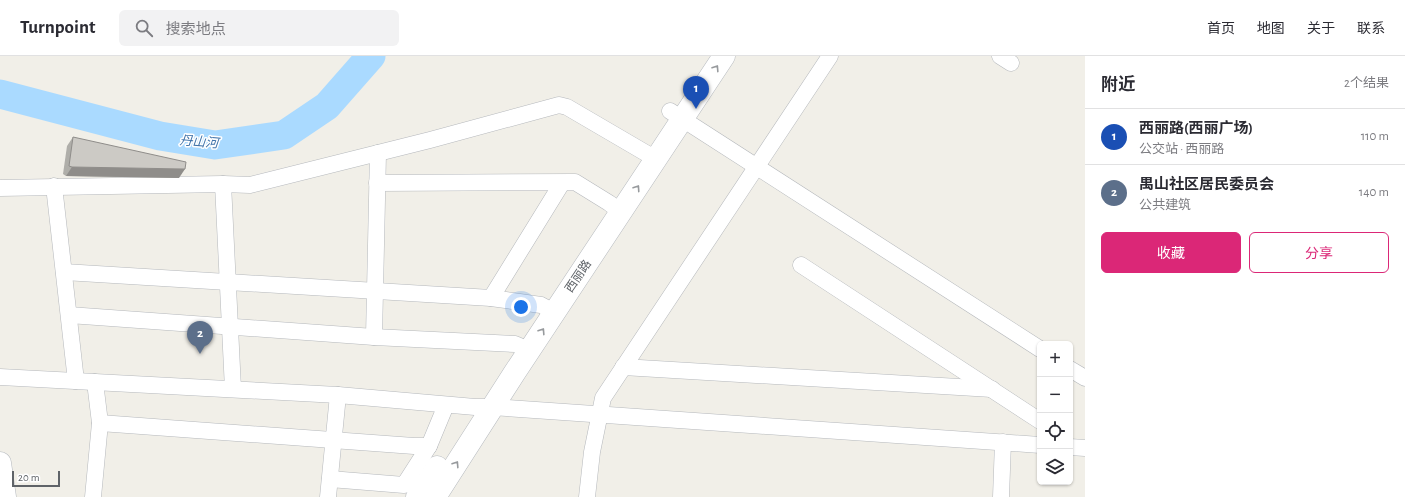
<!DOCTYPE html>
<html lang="zh">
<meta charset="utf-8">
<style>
body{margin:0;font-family:"Alegreya Sans","Noto Sans SC",sans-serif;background:#f2f2f3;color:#2b2b33}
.controls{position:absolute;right:12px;bottom:12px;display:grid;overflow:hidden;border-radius:6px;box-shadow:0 1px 3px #0004}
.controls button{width:36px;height:36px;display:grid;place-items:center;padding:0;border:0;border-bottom:1px solid #e1e1e2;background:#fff;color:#2b2b33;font:20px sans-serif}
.scale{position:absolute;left:12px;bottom:10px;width:48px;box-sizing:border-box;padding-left:4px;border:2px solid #5f6368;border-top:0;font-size:11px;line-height:14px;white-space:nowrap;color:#5f6368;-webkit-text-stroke:3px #fff;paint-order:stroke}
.you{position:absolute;left:521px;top:251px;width:14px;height:14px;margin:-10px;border:3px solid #fff;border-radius:50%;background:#1a73e8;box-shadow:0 0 0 6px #1a73e833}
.badge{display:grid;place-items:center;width:26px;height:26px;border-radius:50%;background:#db2777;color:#fff;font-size:13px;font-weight:700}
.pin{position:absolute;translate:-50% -33px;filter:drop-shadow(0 1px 2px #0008)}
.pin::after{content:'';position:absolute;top:21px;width:14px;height:12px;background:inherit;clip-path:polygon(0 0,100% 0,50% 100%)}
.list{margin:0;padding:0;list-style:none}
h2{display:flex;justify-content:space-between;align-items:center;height:52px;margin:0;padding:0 16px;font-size:17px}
h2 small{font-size:13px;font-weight:400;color:#7c7c81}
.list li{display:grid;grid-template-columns:26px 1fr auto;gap:12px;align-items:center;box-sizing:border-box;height:56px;padding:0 16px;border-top:1px solid #e1e1e2}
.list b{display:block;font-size:15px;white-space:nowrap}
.list p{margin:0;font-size:13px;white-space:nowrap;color:#7c7c81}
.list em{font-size:13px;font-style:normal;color:#7c7c81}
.actions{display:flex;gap:8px;padding:12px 16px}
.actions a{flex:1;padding:9px 0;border:1px solid #db2777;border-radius:6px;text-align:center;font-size:14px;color:#db2777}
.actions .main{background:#db2777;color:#fff}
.icon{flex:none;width:22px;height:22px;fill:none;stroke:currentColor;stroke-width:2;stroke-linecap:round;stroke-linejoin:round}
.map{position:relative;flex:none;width:1085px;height:441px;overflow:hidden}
header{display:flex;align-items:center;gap:24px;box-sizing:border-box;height:56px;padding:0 20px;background:#fff;border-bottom:1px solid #e1e1e2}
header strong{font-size:19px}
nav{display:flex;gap:22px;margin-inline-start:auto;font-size:14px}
.search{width:280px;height:36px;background:#f2f2f3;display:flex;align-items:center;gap:10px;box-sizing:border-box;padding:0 14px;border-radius:6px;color:#7c7c81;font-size:15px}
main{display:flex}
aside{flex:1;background:#fff}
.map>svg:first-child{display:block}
</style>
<header>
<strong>Turnpoint</strong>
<div class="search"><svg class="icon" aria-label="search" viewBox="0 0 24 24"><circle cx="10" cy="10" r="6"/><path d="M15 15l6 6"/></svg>搜索地点</div>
<nav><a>首页</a><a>地图</a><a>关于</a><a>联系</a></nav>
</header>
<main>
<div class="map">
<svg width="1085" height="441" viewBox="0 0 1085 441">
<rect width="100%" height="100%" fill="#f1efe8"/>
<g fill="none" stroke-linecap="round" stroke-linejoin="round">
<path stroke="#aadaff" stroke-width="29" d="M0,38L160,80L215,89L284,79L327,50L371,0"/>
<defs>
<g id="street">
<path d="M1000,0L1011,7"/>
<path d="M670,55L1040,293"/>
<path d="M377,127L575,126L609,147L621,156"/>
<path d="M223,128L233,333"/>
<path d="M54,130L76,325"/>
<path d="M0,132L223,128L250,129L430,84L559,49L567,51L656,103"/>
<path d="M801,209L1040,365"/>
<path d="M64,216L491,242L541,249L554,256"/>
<path d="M491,242L562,127"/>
<path d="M69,259L374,281L515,288L529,294"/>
<path d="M374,281L378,97"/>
<path d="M623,311L992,333"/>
<path d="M1070,313L1085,322"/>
<path d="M0,321L338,339L475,351H492L1040,389"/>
<path d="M100,367L414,390H429L446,349"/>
<path d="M1070,391L1085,392"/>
<path d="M330,423L404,429L429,390"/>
<path d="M93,441L100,367L95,326"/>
<path d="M328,441L338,339"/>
<path d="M587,441L592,396L603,342L830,0"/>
<path d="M1001,441L1003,386"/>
</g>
<g id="secondary">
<path d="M0,407L5,441"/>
<path d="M417,441L437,411"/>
<path d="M435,441L515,316L724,0"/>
</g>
</defs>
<use href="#street" stroke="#b5b8bc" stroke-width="17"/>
<use href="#secondary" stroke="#b6babf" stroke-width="23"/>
<use href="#street" stroke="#fff" stroke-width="16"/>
<use href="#secondary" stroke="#fff" stroke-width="22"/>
</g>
<path fill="#afaea9" d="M73,81L179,122L66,120L63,118L67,90Z"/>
<path fill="#8f8d8a" d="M72,111L185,113L179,122L66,120Z"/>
<path fill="#cccac5" stroke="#8f8d8a" d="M73,81L186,106L185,113L72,111L69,110Z"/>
<defs><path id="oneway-chevron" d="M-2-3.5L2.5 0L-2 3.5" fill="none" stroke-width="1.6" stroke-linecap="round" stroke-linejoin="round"/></defs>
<g stroke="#979a9d">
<use href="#oneway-chevron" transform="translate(716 12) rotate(-57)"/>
<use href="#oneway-chevron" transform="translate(637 132) rotate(-56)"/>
<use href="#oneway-chevron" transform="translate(542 275) rotate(-57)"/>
<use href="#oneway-chevron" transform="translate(456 408) rotate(-57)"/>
</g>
<g text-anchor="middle" stroke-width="3" stroke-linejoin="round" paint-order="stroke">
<g font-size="12" fill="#5f6368" stroke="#fff">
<text transform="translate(578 220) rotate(-56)" y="4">西丽路</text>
</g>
<g font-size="13" font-style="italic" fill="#4174aa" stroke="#fff">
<text transform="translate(199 85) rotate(5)" y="5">丹山河</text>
</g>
</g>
</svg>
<div class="controls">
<button>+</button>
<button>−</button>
<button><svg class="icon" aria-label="locate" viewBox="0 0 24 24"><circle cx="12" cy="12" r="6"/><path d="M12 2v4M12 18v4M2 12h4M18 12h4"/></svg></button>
<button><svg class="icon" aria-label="layers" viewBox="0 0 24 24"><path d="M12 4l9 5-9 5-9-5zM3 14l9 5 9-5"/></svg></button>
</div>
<div class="scale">20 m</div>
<div class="you"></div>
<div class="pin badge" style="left:696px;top:53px;background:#1a4fb4">1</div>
<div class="pin badge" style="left:200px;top:298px;background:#5c6f8a">2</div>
</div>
<aside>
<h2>附近<small>2个结果</small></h2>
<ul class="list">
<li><span class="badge" style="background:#1a4fb4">1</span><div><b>西丽路(西丽广场)</b><p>公交站 · 西丽路</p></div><em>110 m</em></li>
<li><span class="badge" style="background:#5c6f8a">2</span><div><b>禺山社区居民委员会</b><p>公共建筑</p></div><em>140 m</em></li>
</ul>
<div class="actions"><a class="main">收藏</a><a>分享</a></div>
</aside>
</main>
